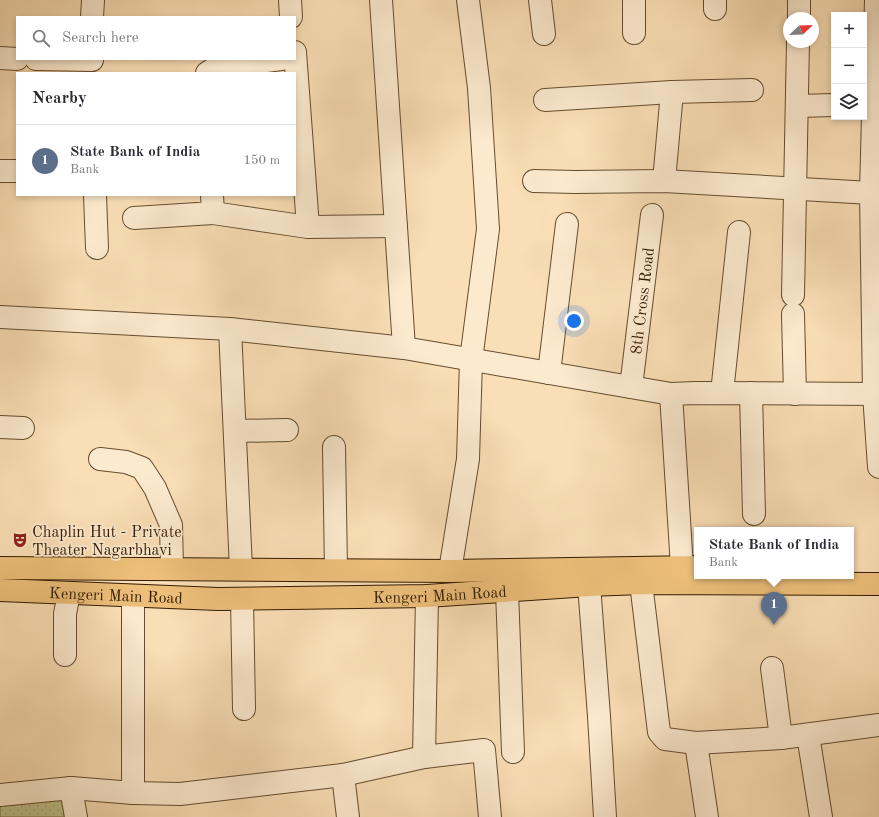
<!DOCTYPE html>
<meta charset="utf-8">
<style>
body{margin:0;font-family:"Old Standard TT",serif;background:#f2f2f3;color:#2b2b33}
.controls{position:absolute;right:12px;top:12px;display:grid;overflow:hidden;border-radius:0px;box-shadow:0 2px 6px #0003}
.controls button{width:36px;height:36px;display:grid;place-items:center;padding:0;border:0;border-bottom:1px solid #e1e1e2;background:#fff;color:#2b2b33;font:20px sans-serif}
.compass{position:absolute;left:783px;top:12px;width:36px;height:36px;border-radius:50%;background:#fff;box-shadow:0 2px 6px #0003;rotate:67deg}
.you{position:absolute;left:574px;top:321px;width:14px;height:14px;margin:-10px;border:3px solid #fff;border-radius:50%;background:#1a73e8;box-shadow:0 0 0 6px #1a73e833}
.badge{display:grid;place-items:center;width:26px;height:26px;border-radius:50%;background:#7c3aed;color:#fff;font-size:13px;font-weight:700}
.pin{position:absolute;translate:-50% -33px;filter:drop-shadow(0 1px 2px #0008)}
.pin::after{content:'';position:absolute;top:21px;width:14px;height:12px;background:inherit;clip-path:polygon(0 0,100% 0,50% 100%)}
.popup{position:absolute;left:694px;top:527px;width:160px;height:52px;box-sizing:border-box;display:grid;place-content:center;border-radius:0px;background:#fff;filter:drop-shadow(0 1px 3px #0005);font-size:13px;white-space:nowrap;color:#7c7c81}
.popup b{font-size:15px;color:#2b2b33}
.popup::after{content:'';position:absolute;left:50%;top:100%;margin-left:-8px;border:8px solid transparent;border-top-color:#fff}
.list{margin:0;padding:0;list-style:none}
h2{display:flex;justify-content:space-between;align-items:center;height:52px;margin:0;padding:0 16px;font-size:17px}
h2 small{font-size:13px;font-weight:400;color:#7c7c81}
.list li{display:grid;grid-template-columns:26px 1fr auto;gap:12px;align-items:center;box-sizing:border-box;height:72px;padding:0 16px;border-top:1px solid #e1e1e2}
.list b{display:block;font-size:15px;white-space:nowrap}
.list p{margin:0;font-size:13px;white-space:nowrap;color:#7c7c81}
.list em{font-size:13px;font-style:normal;color:#7c7c81}
.icon{flex:none;width:22px;height:22px;fill:none;stroke:currentColor;stroke-width:2;stroke-linecap:round;stroke-linejoin:round}
.map{position:relative;flex:none;width:879px;height:817px;overflow:hidden}
.search{position:absolute;background:#fff;box-shadow:0 2px 6px #0003;left:16px;top:16px;width:280px;height:44px;display:flex;align-items:center;gap:10px;box-sizing:border-box;padding:0 14px;border-radius:0px;color:#7c7c81;font-size:15px}
.panel{position:absolute;background:#fff;box-shadow:0 2px 6px #0003;left:16px;top:72px;width:280px;height:124px;border-radius:0px}
.map>svg:first-child{display:block}
</style>
<div class="map">
<svg width="879" height="817" viewBox="0 0 879 817">
<defs>
<pattern id="grass-dots" width="8" height="8" patternUnits="userSpaceOnUse"><rect width="8" height="8" fill="#c0c18c"/><path d="M2 2h.1M6 6h.1" fill="none" stroke="#a5a577" stroke-width="1.8" stroke-linecap="round"/></pattern>
</defs>
<rect width="100%" height="100%" fill="#fadeb5"/>
<filter id="stains"><feTurbulence type="fractalNoise" baseFrequency=".005" numOctaves="4"/><feColorMatrix values="0 0 0 0 .2 0 0 0 0 .09 0 0 0 0 .02 0 0 0 .5 -.17"/></filter>
<radialGradient id="worn" r=".72"><stop offset=".6" stop-color="#630" stop-opacity="0"/><stop offset="1" stop-color="#630" stop-opacity=".3"/></radialGradient>
<path fill="url(#grass-dots)" stroke="#7a6e46" d="M64,798L68,817H0V804Z"/>
<g fill="none" stroke-linecap="round" stroke-linejoin="round">
<defs>
<g id="minor">
<path d="M290,0L291,17"/>
<path d="M381,0L404,348"/>
<path d="M540,0L544,34"/>
<path d="M634,0V33"/>
<path d="M715,9V0"/>
<path d="M92,17L93,0"/>
<path d="M799,18V0"/>
<path d="M295,52L308,227"/>
<path d="M0,58L17,59"/>
<path d="M36,59L92,60V59"/>
<path d="M207,73L215,68L281,59"/>
<path d="M545,100L672,92L752,90"/>
<path d="M797,106L834,105"/>
<path d="M0,171H17"/>
<path d="M534,181L575,182L664,181L871,193L874,394L879,467"/>
<path d="M664,181L672,92"/>
<path d="M871,193L876,0"/>
<path d="M95,195L97,248"/>
<path d="M213,213L308,227L396,226"/>
<path d="M134,218L213,213L212,195"/>
<path d="M793,295L798,42"/>
<path d="M793,314L795,394"/>
<path d="M0,317L230,329L404,348L671,394L695,393L879,394"/>
<path d="M230,329L241,569"/>
<path d="M549,373L567,224"/>
<path id="s1" d="M631,387L652,215"/>
<path d="M722,393L739,232"/>
<path d="M751,393L754,514"/>
<path d="M671,394L682,567"/>
<path d="M0,427L23,428"/>
<path d="M235,431L287,430"/>
<path d="M334,447L336,570"/>
<path d="M100,459L126,462L142,468L155,488L171,525L172,569"/>
<path d="M450,571L468,459L471,360L488,229L479,88L468,0"/>
<path d="M641,583L659,732L665,739L696,743L781,738L879,725"/>
<path d="M589,585L599,716L605,817"/>
<path d="M507,591L513,752"/>
<path d="M133,596V793L180,794L343,775L424,757L484,750L490,817"/>
<path d="M242,599L244,709"/>
<path d="M65,655V614L69,593"/>
<path d="M772,668L781,738"/>
<path d="M808,735L821,817"/>
<path d="M696,743L707,817"/>
<path d="M424,757L427,596"/>
<path d="M343,775L348,817"/>
<path d="M71,788L133,793"/>
<path d="M0,795L71,788L76,817"/>
</g>
<g id="major">
<path d="M0,568L450,571L697,567"/>
<path id="s2" d="M0,590L218,599L427,596L589,585L641,583L879,584"/>
</g>
</defs>
<use href="#minor" stroke="#654c2e" stroke-width="24"/>
<use href="#major" stroke="#331b01" stroke-width="24"/>
<use href="#minor" stroke="#fceacf" stroke-width="22"/>
<use href="#major" stroke="#edbf7a" stroke-width="22"/>
</g>
<defs>
<symbol id="theatre-bare" viewBox="-9 -9 18 18"><path d="M-5-5.5Q0-4 5-5.5V0Q5 5 0 6Q-5 5-5 0ZM-3.3-2.5H-1v1.5H-3.3ZM1-2.5H3.3v1.5H1ZM-2.8 1Q0 5.5 2.8 1Z" fill="#8f2418" stroke="#fceacf" stroke-width="2.5" paint-order="stroke"/></symbol>
</defs>
<g fill-rule="evenodd">
<use href="#theatre-bare" x="9" y="529" width="22" height="22"/>
</g>
<g text-anchor="middle" stroke-width="3.5" stroke-linejoin="round" paint-order="stroke">
<g font-size="16" fill="#331b01" stroke="#fceacf">
<text dy="6" stroke="none"><textPath href="#s1" startOffset="87">8th Cross Road</textPath></text>
<text dy="6" stroke="none"><textPath href="#s2" startOffset="440">Kengeri Main Road</textPath></text>
<text dy="6" stroke="none"><textPath href="#s2" startOffset="116">Kengeri Main Road</textPath></text>
</g>
<g font-size="16" fill="#331b01" stroke="#fceacf" text-anchor="start">
<text x="32" y="537">Chaplin Hut - Private<tspan x="32" dy="18">Theater Nagarbhavi</tspan></text>
</g>
</g>
<rect width="100%" height="100%" filter="url(#stains)"/>
<rect width="100%" height="100%" fill="url(#worn)"/>
</svg>
<div class="controls">
<button>+</button>
<button>−</button>
<button><svg class="icon" aria-label="layers" viewBox="0 0 24 24"><path d="M12 4l9 5-9 5-9-5zM3 14l9 5 9-5"/></svg></button>
</div>
<svg class="compass" viewBox="-18 -18 36 36"><path d="M0-13l5 13h-10z" fill="#e53935"/><path d="M0 13l5-13h-10z" fill="#7c7c81"/></svg>
<div class="you"></div>
<div class="pin badge" style="left:774px;top:625px;background:#5c6f8a">1</div>
<div class="popup"><b>State Bank of India</b>Bank</div>
<div class="search"><svg class="icon" aria-label="search" viewBox="0 0 24 24"><circle cx="10" cy="10" r="6"/><path d="M15 15l6 6"/></svg>Search here</div>
<section class="panel">
<h2>Nearby<small></small></h2>
<ul class="list">
<li><span class="badge" style="background:#5c6f8a">1</span><div><b>State Bank of India</b><p>Bank</p></div><em>150 m</em></li>
</ul>
</section>
</div>
